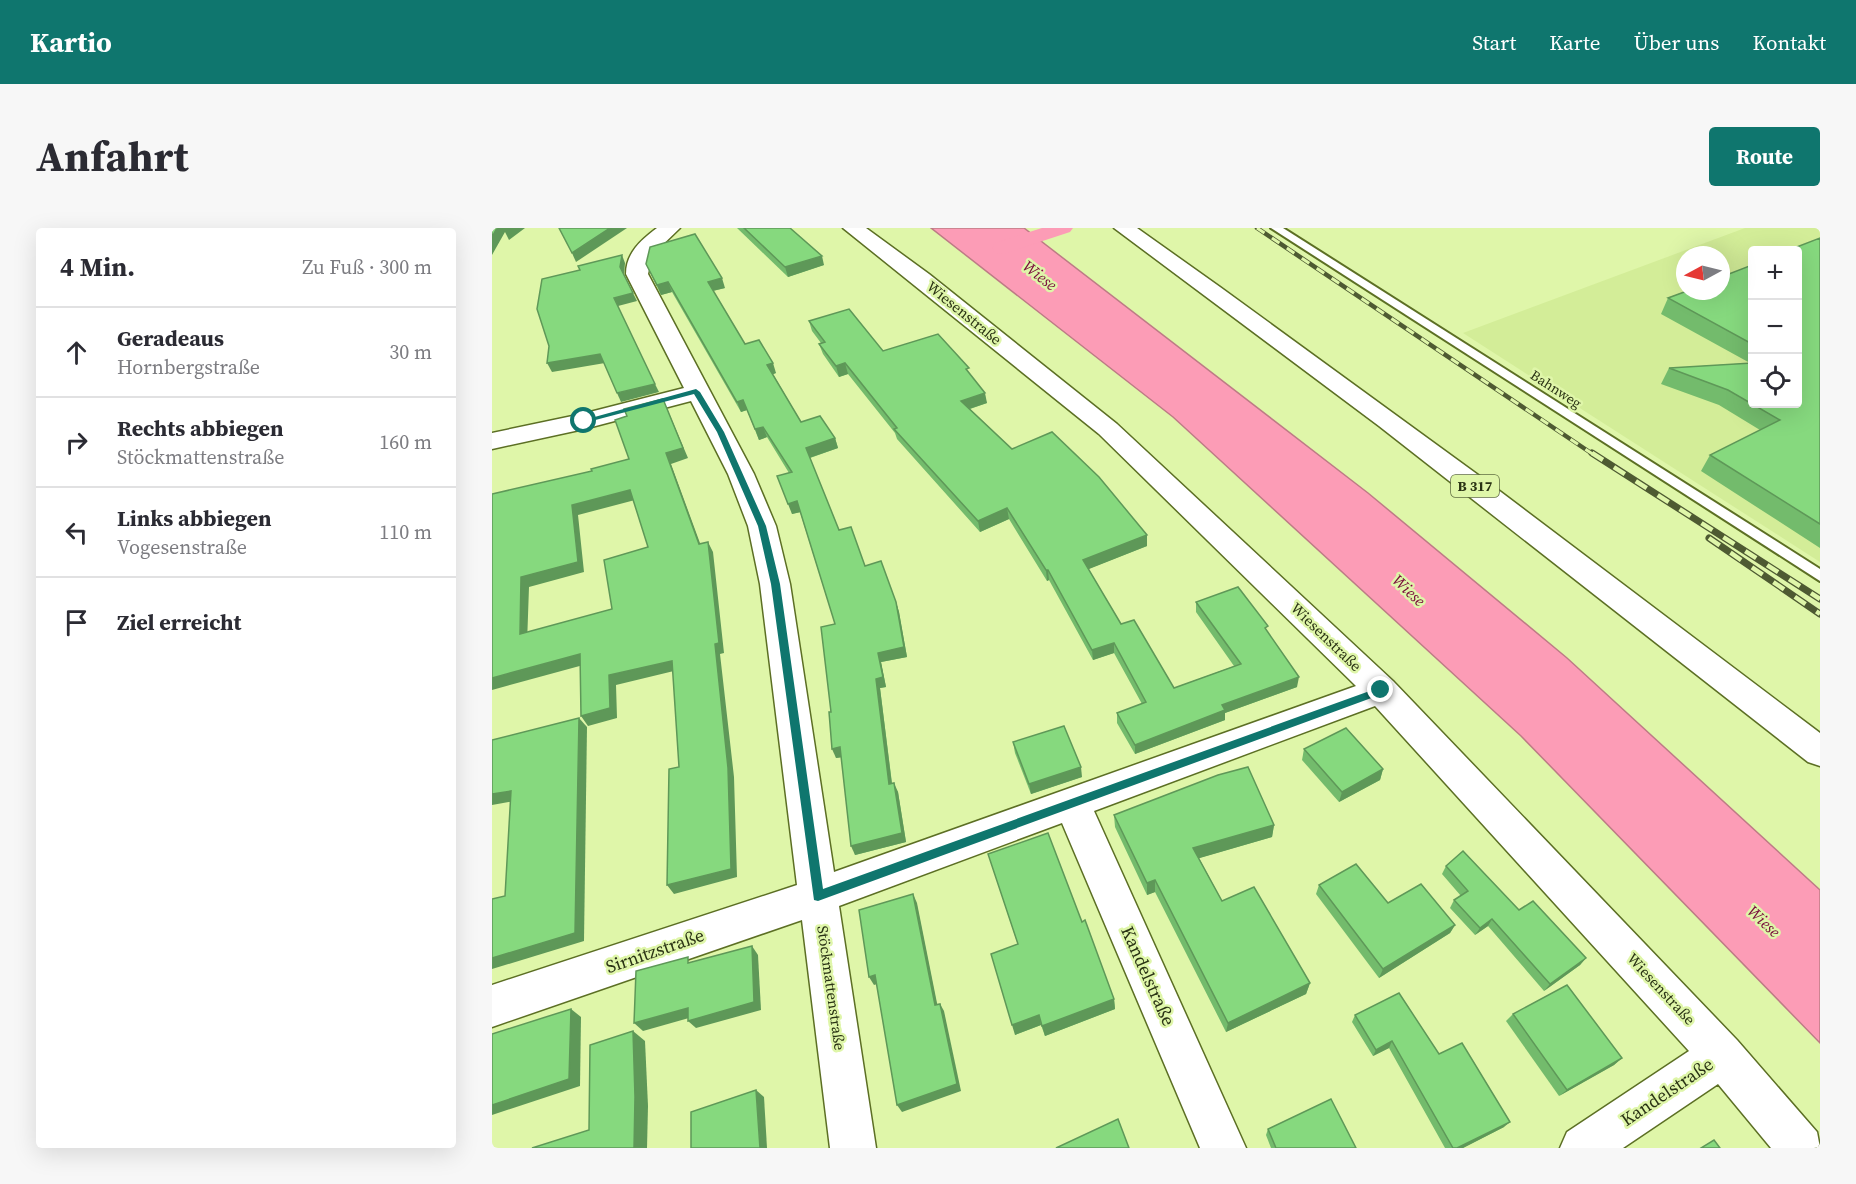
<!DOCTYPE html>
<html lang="de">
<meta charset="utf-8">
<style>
body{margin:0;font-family:"Source Serif 4",serif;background:#f7f7f7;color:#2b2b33}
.controls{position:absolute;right:18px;top:18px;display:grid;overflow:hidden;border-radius:6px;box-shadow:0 6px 24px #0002}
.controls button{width:54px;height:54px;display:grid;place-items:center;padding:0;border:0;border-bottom:2px solid #e1e1e2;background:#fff;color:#2b2b33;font:30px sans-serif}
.compass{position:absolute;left:1184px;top:18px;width:54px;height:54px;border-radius:50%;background:#fff;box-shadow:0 6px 24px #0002;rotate:263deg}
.stop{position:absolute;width:18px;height:18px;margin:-14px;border:4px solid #0f766e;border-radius:50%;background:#fff}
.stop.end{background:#0f766e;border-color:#fff;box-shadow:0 2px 6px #0008}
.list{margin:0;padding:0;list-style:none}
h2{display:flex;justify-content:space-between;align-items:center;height:78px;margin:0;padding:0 24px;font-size:26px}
h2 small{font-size:20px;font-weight:400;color:#7c7c81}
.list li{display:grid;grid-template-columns:39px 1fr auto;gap:18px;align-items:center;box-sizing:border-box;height:90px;padding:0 24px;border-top:2px solid #e1e1e2}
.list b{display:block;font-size:22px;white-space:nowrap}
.list p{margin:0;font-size:20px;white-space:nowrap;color:#7c7c81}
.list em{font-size:20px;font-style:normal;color:#7c7c81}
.icon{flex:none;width:33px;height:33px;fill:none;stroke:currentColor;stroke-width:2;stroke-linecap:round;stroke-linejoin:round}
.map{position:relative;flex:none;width:1328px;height:920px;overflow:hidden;border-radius:6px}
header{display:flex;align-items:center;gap:36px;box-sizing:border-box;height:84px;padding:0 30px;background:#0f766e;color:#fff}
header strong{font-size:28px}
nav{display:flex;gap:33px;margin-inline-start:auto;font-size:21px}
.intro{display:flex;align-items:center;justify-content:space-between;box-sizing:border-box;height:144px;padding:0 36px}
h1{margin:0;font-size:42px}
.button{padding:15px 27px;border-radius:6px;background:#0f766e;color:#fff;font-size:21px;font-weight:700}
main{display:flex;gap:36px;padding:0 36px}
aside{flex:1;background:#fff;border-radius:6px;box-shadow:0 6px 24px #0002}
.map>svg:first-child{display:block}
</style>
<header>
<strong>Kartio</strong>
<nav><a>Start</a><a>Karte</a><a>Über uns</a><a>Kontakt</a></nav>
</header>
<div class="intro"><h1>Anfahrt</h1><a class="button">Route</a></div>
<main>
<aside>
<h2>4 Min.<small>Zu Fuß · 300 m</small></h2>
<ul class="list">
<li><svg class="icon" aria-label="ahead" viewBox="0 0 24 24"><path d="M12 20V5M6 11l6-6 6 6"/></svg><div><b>Geradeaus</b><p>Hornbergstraße</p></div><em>30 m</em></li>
<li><svg class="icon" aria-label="right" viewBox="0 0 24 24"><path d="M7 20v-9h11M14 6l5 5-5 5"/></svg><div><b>Rechts abbiegen</b><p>Stöckmattenstraße</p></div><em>160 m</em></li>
<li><svg class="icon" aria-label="left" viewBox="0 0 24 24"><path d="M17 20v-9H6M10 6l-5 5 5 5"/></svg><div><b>Links abbiegen</b><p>Vogesenstraße</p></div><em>110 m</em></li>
<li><svg class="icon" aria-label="arrive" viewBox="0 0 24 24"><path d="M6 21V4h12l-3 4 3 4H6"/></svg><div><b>Ziel erreicht</b></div></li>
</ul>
</aside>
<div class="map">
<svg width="1328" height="920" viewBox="0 0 1328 920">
<rect width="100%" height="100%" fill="#dff6a9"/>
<path fill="#d3ed98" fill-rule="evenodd" d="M1253,0H1328V334L971,105ZM1260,22H1306V176H1260ZM1193,27H1229V63H1193Z"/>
<path fill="#fc9cb6" stroke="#bd7c85" stroke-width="1.5" d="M439,0H532L876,265L1075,430L1328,662V815L1029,508L681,189Z"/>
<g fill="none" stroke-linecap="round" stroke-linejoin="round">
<path fill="#fc9cb6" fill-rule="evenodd" d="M550,0H581L578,4L511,26L503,25L500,20L503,15Z"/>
<defs>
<path id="lane" d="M779,0H791L1328,341V353Z"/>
<path id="street" d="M165,0H188L160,27L156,46L262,246L284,298L298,356L342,644L864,458L607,206L351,0H374L437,46L625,196L901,453L1245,812L1325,904L1328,920H1279L1226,856L1131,920H1068L1075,904L1197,823L883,478L602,583L754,920H708L570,595L347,678L384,920H338L310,692L0,799V757L305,657L268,356L256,298L236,246L199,173L92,201L0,221V205L90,186L192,160L134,46C134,25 149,12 165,0Z"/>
<path id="primary" d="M622,0H645L728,59L993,252L1328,505V538L1316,534L887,198Z"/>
</defs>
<use href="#lane" stroke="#5c6f24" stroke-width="4"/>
<use href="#street" stroke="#5c6f24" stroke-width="3"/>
<use href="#primary" stroke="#5c6f24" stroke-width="3"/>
<use href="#lane" fill="#fff" fill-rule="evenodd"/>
<use href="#street" fill="#fff" fill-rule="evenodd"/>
<use href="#primary" fill="#fff" fill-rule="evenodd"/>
<defs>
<path id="rail-far1" d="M765,0L1102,227"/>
<g id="rail">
<path d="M1100,225L1328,371"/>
<path d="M1217,310L1328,386"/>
</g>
</defs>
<use href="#rail-far1" stroke="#4e5a32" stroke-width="4.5"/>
<use href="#rail" stroke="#4e5a32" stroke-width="7"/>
<use href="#rail-far1" stroke="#dff6a9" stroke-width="3" stroke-dasharray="9" stroke-linecap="butt"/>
<use href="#rail" stroke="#dff6a9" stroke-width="4.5" stroke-dasharray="13" stroke-linecap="butt"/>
</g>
<g fill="#73bb6c">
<path d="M245,0H298L332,37L296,49Z"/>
<path d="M1328,10V320L1209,243L1218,227L1268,202L1227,177L1169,156L1177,140L1258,135L1169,86L1176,70L1260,37V176H1305Z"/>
<path d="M154,36L233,60L221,63L253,116L284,145L281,146L309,194L343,210L346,220L318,230L347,302L373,338L404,374L407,384L415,429L389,434L394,459L388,460L400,555L406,564L414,614L363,627L349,529L344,530L339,484L343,396L308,284L300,286L297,245L275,209L267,212L255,182L249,184L180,64L169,67Z"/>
<path d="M317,93L391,123L478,146L495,175L478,181L520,221L655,318L596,341L629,396L682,460L742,438L704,384V374L775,403L805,459L733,485V492L643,526L625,495V485L650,476L622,425L601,432L557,352L555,353L517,291L488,304L405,211L403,205L356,146L347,149L331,126L327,116L329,115L320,103Z"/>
<path d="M521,514L590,549L539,566L523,525Z"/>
<path d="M812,521L891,541L888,552L847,574L810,532Z"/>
<path d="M622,587L782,597L780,609L707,630L730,673L818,755L814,766L734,804L663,664L655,667L623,599Z"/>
<path d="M496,626L590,694L622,771L623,781L553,808L549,797L523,807L526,717Z"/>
<path d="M954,638L1027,682L1094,730L1088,737L1052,763L996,698L983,707L958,680L962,672L969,668L950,646Z"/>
<path d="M827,657L896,675L963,697L958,705L887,750L824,666Z"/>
<path d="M1021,786L1130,830L1122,837L1067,868L1014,793Z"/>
<path d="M863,787L947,826L1012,899L971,920H953L897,820L881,828L860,794Z"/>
<path d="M776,901L864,920H779L774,907Z"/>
</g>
<g fill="#5e9858">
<path d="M5,0H33L17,12L13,4L0,27V9Z"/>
<path d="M118,0H135L84,34L80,25Z"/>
<path d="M130,27L133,35L132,47L128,39Z"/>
<path d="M330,28L332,37L296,49L293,39Z"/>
<path d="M230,50L233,60L220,63L216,54Z"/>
<path d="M176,54L180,64L169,67L165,57Z"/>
<path d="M141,65L145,73L126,78L122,70Z"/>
<path d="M108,126L113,135L60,144L55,135Z"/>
<path d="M281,135L284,145L279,147L275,137Z"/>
<path d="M353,135L356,146L347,149L344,138Z"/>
<path d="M163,156L167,164L129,174L125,165Z"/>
<path d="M493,165L495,175L471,183L469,173Z"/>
<path d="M171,171L196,230L179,236L212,326L207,316L174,225Z"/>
<path d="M251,172L255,182L249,184L245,174Z"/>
<path d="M271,199L275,209L267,212L263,201Z"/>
<path d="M343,210L346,220L317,230L314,220Z"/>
<path d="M138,262L143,272L86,287L92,344L37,359L35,416L28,406L29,349L80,277Z"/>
<path d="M305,273L309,284L300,286L296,276Z"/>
<path d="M515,280L517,291L488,304L486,293Z"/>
<path d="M655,307V318L592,343L591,332Z"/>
<path d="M216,314L221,324L232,425L228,426L242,549L245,649L182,666L175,657L223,416Z"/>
<path d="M554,342H556L557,352L555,353Z"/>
<path d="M404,374L407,384L415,429L389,434L394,459L388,460L401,565L397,556L384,451L386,425Z"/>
<path d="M622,415V425L601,432L600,422Z"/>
<path d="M88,426L95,436L0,462V450Z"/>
<path d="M180,433L186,442L124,457L125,490L96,498L89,488L117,447Z"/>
<path d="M807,449L805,459L733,485V492L643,526V517L730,477Z"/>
<path d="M87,490L95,499L92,713L0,741V730Z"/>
<path d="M348,519L352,529L344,530L340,521Z"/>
<path d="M589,539L590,549L539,566L537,556Z"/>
<path d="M891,541L888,552L847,574L850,564Z"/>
<path d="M402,555L406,564L414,614L363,627L359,618Z"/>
<path d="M19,563L28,572L0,577V566Z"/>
<path d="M782,597L780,609L701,632V620Z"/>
<path d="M663,652V664L655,667V655Z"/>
<path d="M421,666L425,675L447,785L443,777Z"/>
<path d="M1000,691L996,698L983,707L988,700Z"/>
<path d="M963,697L958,705L887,750L891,741Z"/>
<path d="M260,718L266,727L269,782L204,800L196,793Z"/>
<path d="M1094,730L1088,737L1052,763L1058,756Z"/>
<path d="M383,747L388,755L382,757L377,749Z"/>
<path d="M818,755L814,766L734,804L736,795Z"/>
<path d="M622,771L623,781L553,808L550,798Z"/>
<path d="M448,776L452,783L469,863L410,884L405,877Z"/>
<path d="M196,780L204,788L151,803L142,795Z"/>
<path d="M79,781L89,789L88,858L0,887V877Z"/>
<path d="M547,787L549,797L523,807L520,797Z"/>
<path d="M141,803L153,813L156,878L155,920H142Z"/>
<path d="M900,813L897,820L881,828L884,822Z"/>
<path d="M1130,830L1122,837L1067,868L1075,862Z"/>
<path d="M264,862L272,869L275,920H268Z"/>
<path d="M1018,894L1012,899L971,920H965Z"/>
</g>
<g fill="#86d97e" stroke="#5e9858" stroke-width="1.5" fill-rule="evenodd">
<path d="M0,0H5L0,9Z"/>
<path d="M67,0H118L80,25Z"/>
<path d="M252,0H298L330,28L293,39Z"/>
<path d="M203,6L230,50L216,54L253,116L267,112L281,135L275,137L309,194L328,188L343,210L314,220L347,302L359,299L373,338L389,333L404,374L412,419L386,425L391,449L384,451L397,556L402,555L410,605L359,618L348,519L340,521L337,484H339L329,399L343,396L305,273L296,276L285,248L300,244L271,199L263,201L251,172L245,174L176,54L165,57L154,36L158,19Z"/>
<path d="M1328,10V296L1218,227L1288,192L1236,162L1177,140L1260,135V176H1305V22H1297Z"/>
<path d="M130,27L128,39L141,65L122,70L163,156L125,165L108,126L55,135L57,118L45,81L50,51L88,42L86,38Z"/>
<path d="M1260,37V116L1176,70L1195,63H1229V49Z"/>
<path d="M357,81L391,123L446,106L477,140L474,141L493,165L469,173L520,221L560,204L607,249L655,307L591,332L629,396L642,392L682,460L749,436L704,374L746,359L776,398L773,400L807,449L730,477L733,482L643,517L625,485L654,474L622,415L600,422L556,342H554L515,280L486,293L402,201L405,200L353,135L344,138L327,116L333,114L317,93Z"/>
<path d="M171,171L191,220L174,225L207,316L216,314L227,415L223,416L236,540L239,641L175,657L177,541L187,539L180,433L117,447L118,480L89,488L88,426L0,450V266L100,243L99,241L137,231L123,192L135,188L132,181ZM138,262L156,319L112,332L120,381L28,406L29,349L86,334L80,277Z"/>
<path d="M87,490L83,705L0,730V671L13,668L19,563L0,566V512Z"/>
<path d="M572,498L589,539L537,556L521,514Z"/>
<path d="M854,500L891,541L850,564L812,521Z"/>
<path d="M756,539L782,597L701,620L730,673L762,659L818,755L736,795L663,652L655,655L622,587L726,547Z"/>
<path d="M556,605L590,694L593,692L622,771L550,798L547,787L520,797L499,726L526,716L496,626Z"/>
<path d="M971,623L1027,682L1041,673L1094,730L1058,756L1000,691L988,700L962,672L976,663L954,638Z"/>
<path d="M864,636L896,675L929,656L963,697L891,741L827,657Z"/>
<path d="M421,666L443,777L448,776L465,856L405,877L383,747L377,749L367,682Z"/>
<path d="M260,718L262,774L196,793V780L142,795L144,743L196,729V735Z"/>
<path d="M1075,757L1130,830L1075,862L1021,786Z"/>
<path d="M907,765L947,826L970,815L1018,894L965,920H961L900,813L884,822L863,787Z"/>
<path d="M79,781L77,851L0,877V806Z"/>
<path d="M141,803L143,869L142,920H40L97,902L98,817Z"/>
<path d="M264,862L268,920H199V884Z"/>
<path d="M839,871L864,920H784L776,901Z"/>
<path d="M626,891L637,920H564Z"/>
<path d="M1222,912L1228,920H1209Z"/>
</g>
<path fill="#0f766e" d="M204,161L208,164L232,204L274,298L288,356L331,661L886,460H893L894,462L893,465L326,673L322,672L279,356L266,298L225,204L202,166L92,195L88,193Z"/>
<g text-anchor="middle" stroke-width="5" stroke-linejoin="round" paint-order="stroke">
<g font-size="14" fill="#2a3314" stroke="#dff6a9">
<text transform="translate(1064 161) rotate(33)" y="5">Bahnweg</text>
</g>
<rect fill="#dff6a9" stroke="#606e41" stroke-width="1.5" x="959" y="247" width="48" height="22" rx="4.5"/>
<g font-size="14" font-weight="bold" fill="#2a3314">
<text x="983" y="263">B 317</text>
</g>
<g font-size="15" fill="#2a3314" stroke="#dff6a9">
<text transform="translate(472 85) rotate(39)" y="5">Wiesenstraße</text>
<text transform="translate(834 409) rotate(44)" y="5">Wiesenstraße</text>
<text transform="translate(339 760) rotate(82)" y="5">Stöckmattenstraße</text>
<text transform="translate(1169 761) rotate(47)" y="5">Wiesenstraße</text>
</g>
<g font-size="16" font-style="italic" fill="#780b3b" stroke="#dff6a9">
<text transform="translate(548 47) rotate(38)" y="6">Wiese</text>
<text transform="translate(917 362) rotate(43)" y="6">Wiese</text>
<text transform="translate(1272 693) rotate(43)" y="6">Wiese</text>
</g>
<g font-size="18" fill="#2a3314" stroke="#dff6a9">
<text transform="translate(163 723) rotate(-19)" y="6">Sirnitzstraße</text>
<text transform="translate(656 748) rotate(66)" y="6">Kandelstraße</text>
<text transform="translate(1175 864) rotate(-34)" y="6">Kandelstraße</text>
</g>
</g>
</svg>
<div class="controls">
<button>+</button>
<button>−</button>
<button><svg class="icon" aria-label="locate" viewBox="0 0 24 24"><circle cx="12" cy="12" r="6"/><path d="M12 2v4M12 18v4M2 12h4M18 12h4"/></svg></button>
</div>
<svg class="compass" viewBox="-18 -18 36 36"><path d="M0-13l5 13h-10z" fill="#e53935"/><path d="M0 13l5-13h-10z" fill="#7c7c81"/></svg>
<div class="stop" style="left:92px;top:193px"></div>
<div class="stop end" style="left:889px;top:462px"></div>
</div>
</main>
